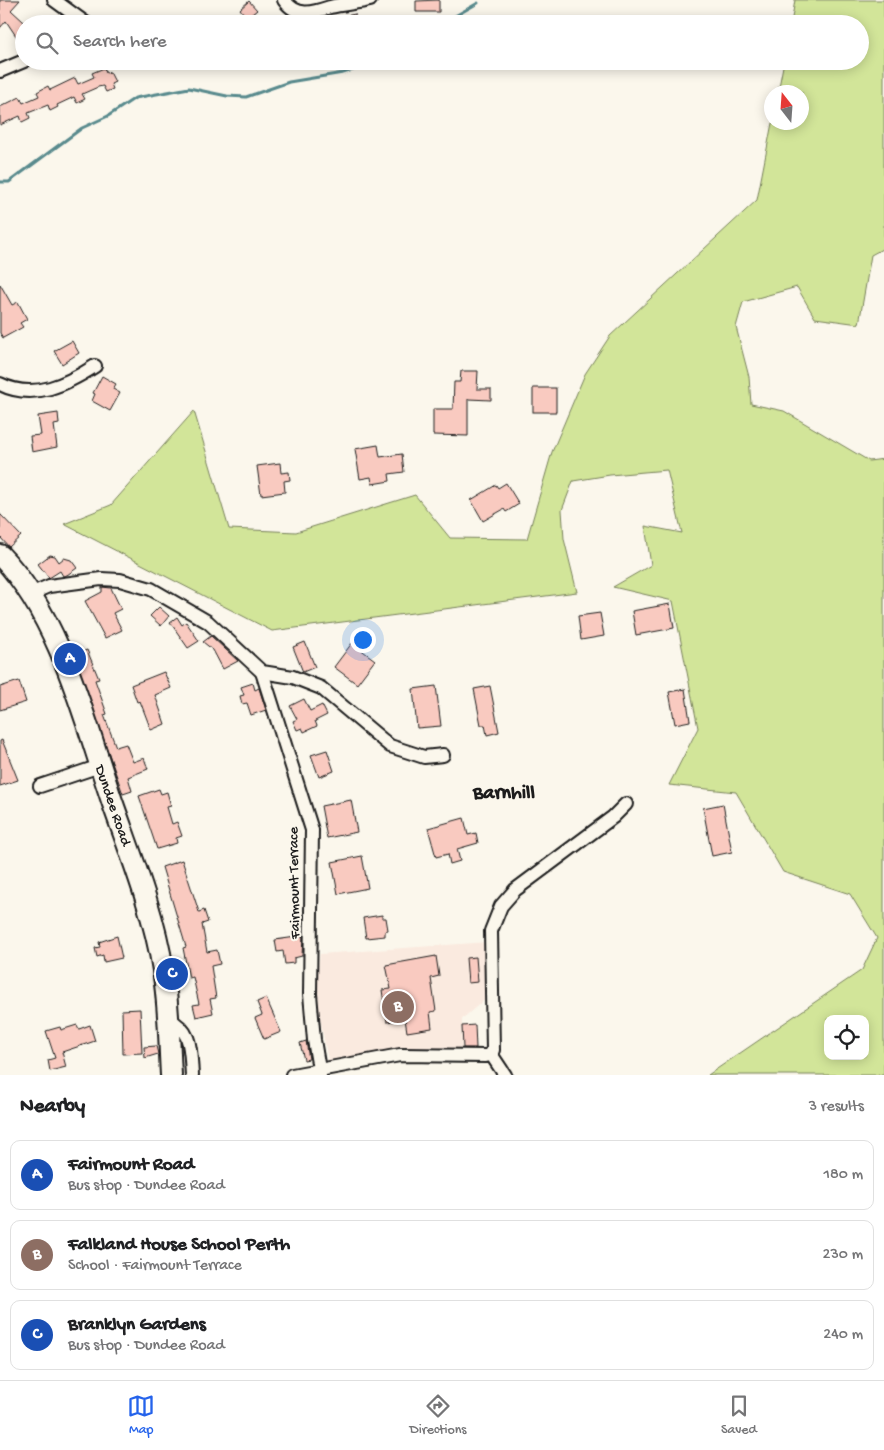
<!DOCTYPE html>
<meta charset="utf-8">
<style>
body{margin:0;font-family:"Gochi Hand",sans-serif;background:#f2f2f2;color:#202124}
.controls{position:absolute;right:15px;bottom:15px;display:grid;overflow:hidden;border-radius:10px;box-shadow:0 2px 12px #0003}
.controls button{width:45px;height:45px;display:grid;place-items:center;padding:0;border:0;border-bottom:1px solid #e0e0e0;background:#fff;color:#202124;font:25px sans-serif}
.compass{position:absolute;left:764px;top:85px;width:45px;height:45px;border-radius:50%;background:#fff;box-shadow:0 2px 12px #0003;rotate:343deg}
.you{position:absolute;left:362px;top:639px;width:18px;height:18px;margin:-12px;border:4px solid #fff;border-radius:50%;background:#1a73e8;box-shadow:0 0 0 8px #1a73e833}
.badge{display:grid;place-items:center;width:32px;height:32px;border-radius:50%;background:#2563eb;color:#fff;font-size:16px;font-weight:700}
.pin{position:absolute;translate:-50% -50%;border:2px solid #fff;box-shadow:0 1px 5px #0006}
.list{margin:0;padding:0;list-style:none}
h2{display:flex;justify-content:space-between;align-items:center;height:65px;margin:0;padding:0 20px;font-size:21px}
h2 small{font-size:16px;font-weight:400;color:#757577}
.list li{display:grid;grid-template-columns:32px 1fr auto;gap:15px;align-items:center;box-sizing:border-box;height:70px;margin:0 10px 10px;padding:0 10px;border:1px solid #e0e0e0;border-radius:10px}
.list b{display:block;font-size:19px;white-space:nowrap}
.list p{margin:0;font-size:16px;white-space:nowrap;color:#757577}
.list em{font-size:16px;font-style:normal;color:#757577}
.icon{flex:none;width:28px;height:28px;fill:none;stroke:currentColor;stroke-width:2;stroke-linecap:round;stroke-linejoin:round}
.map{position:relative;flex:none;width:884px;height:1075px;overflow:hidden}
.search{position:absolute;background:#fff;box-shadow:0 2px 12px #0003;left:15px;right:15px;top:15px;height:55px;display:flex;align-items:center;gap:12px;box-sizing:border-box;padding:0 18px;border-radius:28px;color:#757577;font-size:19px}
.sheet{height:305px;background:#fff}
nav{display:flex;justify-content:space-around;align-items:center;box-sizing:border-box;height:70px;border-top:1px solid #e0e0e0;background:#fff;font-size:14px;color:#757577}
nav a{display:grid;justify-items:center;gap:2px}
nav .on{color:#2563eb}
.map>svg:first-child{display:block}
</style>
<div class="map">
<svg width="884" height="1075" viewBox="0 0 884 1075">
<rect width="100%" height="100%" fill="#fbf7ec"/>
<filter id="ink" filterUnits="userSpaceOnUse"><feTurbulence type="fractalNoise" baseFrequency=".02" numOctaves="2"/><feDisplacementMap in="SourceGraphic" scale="10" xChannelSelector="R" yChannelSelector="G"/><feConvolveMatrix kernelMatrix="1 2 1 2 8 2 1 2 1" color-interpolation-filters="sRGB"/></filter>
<g filter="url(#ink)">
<path fill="#faeadf" d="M488,942L490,1000L483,1001L462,1019V1052L329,1065L319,1013L317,978L320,954Z"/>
<path fill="#d2e599" stroke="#77805a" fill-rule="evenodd" d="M795,0H884V248L871,255L859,324L815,318L797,287L743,302L736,327L749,377L751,404L784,411L869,461L884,459V1075H708L862,970L877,938L850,894L783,872L736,792L669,785L698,728L673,601L613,587L651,565L645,526L682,533L667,470L610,475L573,481L562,510L564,539L577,592L272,631L64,524L111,505L194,411L229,529L296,532L415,495L450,538L527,539L552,452L585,374L610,336L757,200L772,123L802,122V92H778L784,61H860V24H791ZM828,1019H865V1056H828Z"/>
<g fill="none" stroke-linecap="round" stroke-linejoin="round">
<g stroke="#598a8d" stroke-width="3">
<path d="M441,24L478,3"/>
<path d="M0,182H9L82,128L108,116L135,98L189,88L227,96L246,97L289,82L343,73L381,61"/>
</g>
</g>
<g fill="#f9cac0" stroke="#1c1c1c">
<path d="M0,0H20L11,10L24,22V48L6,21L0,28Z"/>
<path d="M439,0V12H416V1Z"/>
<path d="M249,1L257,10L247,18L240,9Z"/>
<path d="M355,14L357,24H347L345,16Z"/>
<path d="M104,68L106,73L110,72L115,82L111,84L113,89L106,92L103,86L98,87L82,94L85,99L77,103L74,97L57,105L58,107L50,111L48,105L28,113L30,118L22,122L20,116L0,125V107L20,97L23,103L39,96L37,92L48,86L50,90L75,78L78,84L94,77L92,73Z"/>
<path d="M0,284L12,305L18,302L27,319L20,323L23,327L3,338L0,333Z"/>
<path d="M72,341L79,353L62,364L54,351Z"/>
<path d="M461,371H478L477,389H491V400L468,399V436L433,435V409H453L454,382H460Z"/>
<path d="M102,376L116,384L113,389L120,393L110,411L92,401L95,394L93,393Z"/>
<rect x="533" y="388" width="23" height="24"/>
<path d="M58,413L59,424L54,425L57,447L32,452L30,436L41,435L38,416Z"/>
<path d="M378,445L380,457L402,454L404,472L389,474L390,481L372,484L371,477L360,479L355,449Z"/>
<path d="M280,463L281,473L289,472L290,480L284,481L285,492L261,495L257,466Z"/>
<path d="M506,483L519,504L506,512L504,509L483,521L471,500L496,485L498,488Z"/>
<path d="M0,514L21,536L9,547L0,537Z"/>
<path d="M50,555L55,556L59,562L64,558L71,560L77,568L67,575L63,576L60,571L49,578L38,564Z"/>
<path d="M102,587L111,588L121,609L113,613L122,630L105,638L85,601L102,592Z"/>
<path d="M670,604L674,628L636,635L632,611Z"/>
<path d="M159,607L169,616L161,626L150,616Z"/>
<path d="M600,613L604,636L581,640L578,616Z"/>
<path d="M177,617L182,625L186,622L199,641L188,648L170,622Z"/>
<path d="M211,636L238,661L223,669L213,650L203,642Z"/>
<path d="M305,642L315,667L303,672L293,647Z"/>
<path d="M352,643L375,660L357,684L334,667Z"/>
<path d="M87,650L99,679L95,680L107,714L104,715L116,747L126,744L133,762L144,758L148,769L128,777L132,791L123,794L74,655Z"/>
<path d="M164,672L171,688L155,695L165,724L151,730L140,701L137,702L131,685Z"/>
<path d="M19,681L26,702L0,710V687Z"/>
<path d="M253,683L255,690L259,688L266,710L251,715L247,703L242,704L240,696L244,695L241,687Z"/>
<path d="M436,686L441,726L417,728L413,689Z"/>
<path d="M490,686L499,732L487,735L485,725H481L474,689Z"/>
<path d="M685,689L690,721L675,724L669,692Z"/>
<path d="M304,699L310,711L322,705L327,715L315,721L317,726L304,732L302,728L297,730L293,721L297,719L290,706Z"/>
<path d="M2,740L18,780L0,786V741Z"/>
<path d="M327,750L334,771L319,777L311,755Z"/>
<path d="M159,789L161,794L167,792L171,806L167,807L172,824L177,822L182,836L176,838L177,843L157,849L139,796Z"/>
<path d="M351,800L357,832L327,838L321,806Z"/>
<path d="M723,804L732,852L712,856L703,808Z"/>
<path d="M464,818L468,835L476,833L478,843L457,849L460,861L450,864L448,854L436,857L428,828Z"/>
<path d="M362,856L368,888L338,894L332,862Z"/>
<path d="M182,860L199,912L204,910L208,922L202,924L207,952L217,950L220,964L211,966L216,998L210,999L213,1013L196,1017L193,1005L199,1004L193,977L189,978L183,948L186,947L162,867Z"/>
<path d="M382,915V918H386L388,930L385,931V936L366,938L363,918Z"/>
<path d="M117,936L122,958L104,962L103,955L97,957L95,948L100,947L99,942Z"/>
<path d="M303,936L302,956L294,958V963L285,964L283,951L277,952L275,940Z"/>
<path d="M436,956L439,976L431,978L436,1011L430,1012L432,1028L407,1032L405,1019L387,1022L382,990L391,989L386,965Z"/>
<path d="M476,957L478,982L468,983L466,958Z"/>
<path d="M266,998L281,1032L264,1039L255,1018L262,1015L257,1002Z"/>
<path d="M140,1009L142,1053L123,1054L122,1010Z"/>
<path d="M77,1025L79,1029L90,1025L95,1041L62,1052L66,1067L50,1071L48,1060L55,1058L46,1031L60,1027L61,1030Z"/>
<path d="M475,1025L476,1048H463L462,1026Z"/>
<path d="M306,1041L309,1059L304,1060L300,1043Z"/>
<path d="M156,1046L158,1054L145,1058L144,1047Z"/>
</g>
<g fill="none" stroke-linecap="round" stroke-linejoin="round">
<defs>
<g id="minor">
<path d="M54,0L87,24"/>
<path d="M284,0C297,18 312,13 330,7C343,4 357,3 370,0"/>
<path d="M0,71L24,61"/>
<path d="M0,384C34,401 67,384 95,366"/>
<path d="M30,594L49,586L101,579L120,580L151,589L208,622L262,672L293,677L321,688L390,746L424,757L443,755"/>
<path d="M262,672L312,830L310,994L314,1040L320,1075"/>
<path d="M40,786L100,766"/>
<path d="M168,1019C193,1031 190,1050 192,1075"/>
<path d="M491,1054L505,1075"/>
<path d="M292,1075L400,1055L486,1056L491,1054L493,1050L491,931L501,906L515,890L613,817L626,804"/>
</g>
<path id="primary" d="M0,555C61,618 85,722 113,804C132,858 154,913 163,970C169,1004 169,1040 171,1075"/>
</defs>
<use href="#minor" stroke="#1c1c1c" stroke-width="16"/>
<use href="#primary" stroke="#1c1c1c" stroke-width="24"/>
<use href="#minor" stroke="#fbf7ec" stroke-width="12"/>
<use href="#primary" stroke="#fbf7ec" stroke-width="20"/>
</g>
</g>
<g text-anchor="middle" stroke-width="4" stroke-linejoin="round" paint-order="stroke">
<g font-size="15" fill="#1c1c1c" stroke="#fbf7ec">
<text transform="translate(114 805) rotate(71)" y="5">Dundee Road</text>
<text transform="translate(293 883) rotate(-91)" y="5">Fairmount Terrace</text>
</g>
<g font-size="20" font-weight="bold" fill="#1c1c1c" stroke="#fbf7ec">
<text x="504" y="798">Barnhill</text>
</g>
</g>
</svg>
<div class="controls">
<button><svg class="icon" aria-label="locate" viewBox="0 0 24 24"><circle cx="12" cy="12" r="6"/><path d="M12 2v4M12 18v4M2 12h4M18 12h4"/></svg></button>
</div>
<svg class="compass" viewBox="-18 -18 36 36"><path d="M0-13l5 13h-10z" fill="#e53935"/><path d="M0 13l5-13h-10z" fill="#757577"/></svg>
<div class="you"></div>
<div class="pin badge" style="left:70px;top:659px;background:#1a4fb4">A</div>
<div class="pin badge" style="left:398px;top:1007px;background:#8d6e63">B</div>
<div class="pin badge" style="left:172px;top:974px;background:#1a4fb4">C</div>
<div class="search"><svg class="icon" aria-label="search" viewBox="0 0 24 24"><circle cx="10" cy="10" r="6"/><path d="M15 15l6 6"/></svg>Search here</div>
</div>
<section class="sheet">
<h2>Nearby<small>3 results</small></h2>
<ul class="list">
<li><span class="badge" style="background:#1a4fb4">A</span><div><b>Fairmount Road</b><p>Bus stop · Dundee Road</p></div><em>180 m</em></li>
<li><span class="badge" style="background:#8d6e63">B</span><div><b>Falkland House School Perth</b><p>School · Fairmount Terrace</p></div><em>230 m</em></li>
<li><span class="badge" style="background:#1a4fb4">C</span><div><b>Branklyn Gardens</b><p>Bus stop · Dundee Road</p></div><em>240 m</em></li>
</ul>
</section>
<nav>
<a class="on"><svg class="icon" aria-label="map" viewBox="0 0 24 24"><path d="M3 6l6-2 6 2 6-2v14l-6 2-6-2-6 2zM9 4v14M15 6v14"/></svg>Map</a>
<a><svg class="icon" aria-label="directions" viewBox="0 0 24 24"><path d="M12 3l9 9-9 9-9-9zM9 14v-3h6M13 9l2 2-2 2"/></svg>Directions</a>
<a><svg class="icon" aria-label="saved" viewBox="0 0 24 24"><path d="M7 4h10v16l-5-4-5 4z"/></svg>Saved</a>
</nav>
